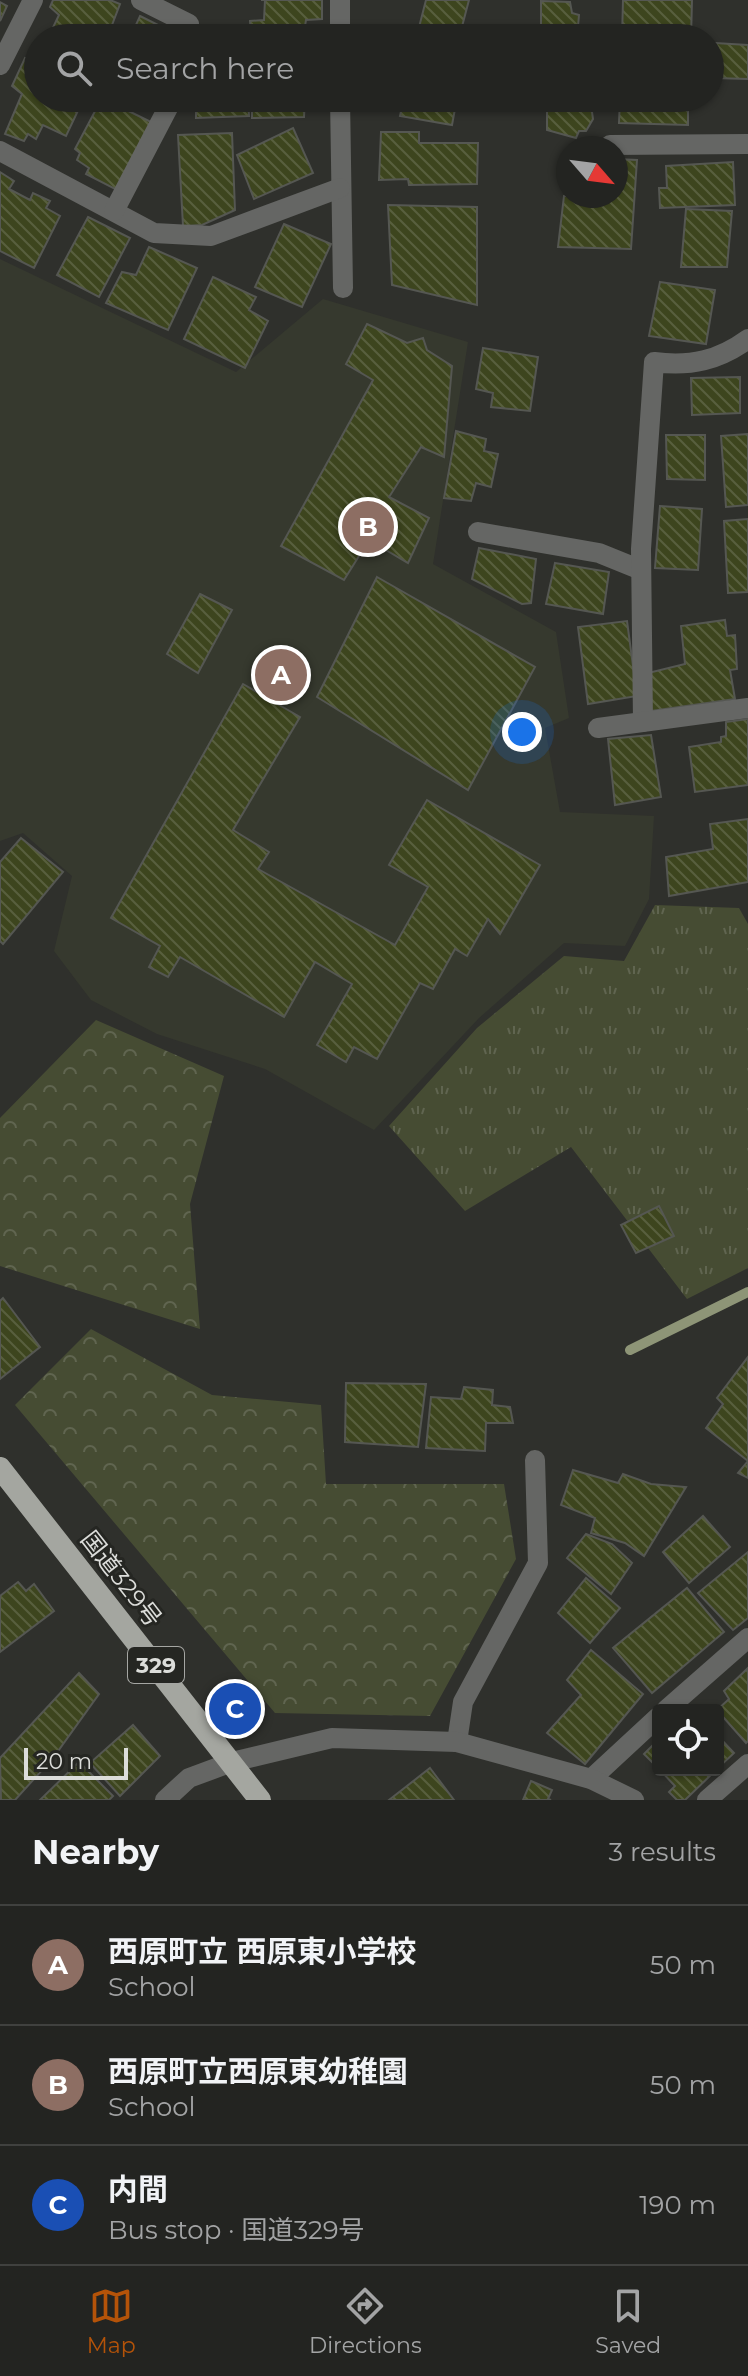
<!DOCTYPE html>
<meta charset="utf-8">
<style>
body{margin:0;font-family:Montserrat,"Noto Sans JP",sans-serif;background:#2f302e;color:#f1f3f6}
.controls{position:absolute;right:24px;bottom:24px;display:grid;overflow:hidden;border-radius:8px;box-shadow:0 2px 6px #0004}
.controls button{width:72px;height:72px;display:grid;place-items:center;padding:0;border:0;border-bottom:2px solid #40413f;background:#232421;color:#f1f3f6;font:40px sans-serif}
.compass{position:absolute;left:556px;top:136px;width:72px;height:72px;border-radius:50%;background:#232421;box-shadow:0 2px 6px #0004;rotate:118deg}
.scale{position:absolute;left:24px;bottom:20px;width:104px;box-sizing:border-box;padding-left:8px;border:4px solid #dcddda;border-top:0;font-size:22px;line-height:28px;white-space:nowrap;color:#dcddda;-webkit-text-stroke:6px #252622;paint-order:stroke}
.you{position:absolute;left:522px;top:732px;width:28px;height:28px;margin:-20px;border:6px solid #fff;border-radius:50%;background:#1a73e8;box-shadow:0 0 0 12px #1a73e833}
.badge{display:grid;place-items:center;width:52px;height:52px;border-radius:50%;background:#b45309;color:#fff;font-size:26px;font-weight:700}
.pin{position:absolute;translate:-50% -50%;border:4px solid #fff;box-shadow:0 2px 8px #0006}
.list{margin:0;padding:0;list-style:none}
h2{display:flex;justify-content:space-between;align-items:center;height:104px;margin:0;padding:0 32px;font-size:34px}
h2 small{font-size:26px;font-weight:400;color:#a3a4a5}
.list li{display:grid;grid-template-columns:52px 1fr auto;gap:24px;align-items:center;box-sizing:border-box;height:120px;padding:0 32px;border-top:2px solid #40413f}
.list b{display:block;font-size:30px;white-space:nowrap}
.list p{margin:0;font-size:26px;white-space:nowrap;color:#a3a4a5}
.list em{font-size:26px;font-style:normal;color:#a3a4a5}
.icon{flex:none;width:44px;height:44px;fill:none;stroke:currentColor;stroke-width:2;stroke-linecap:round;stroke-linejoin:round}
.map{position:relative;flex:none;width:748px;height:1800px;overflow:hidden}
.search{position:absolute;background:#232421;box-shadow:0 2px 6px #0004;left:24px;right:24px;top:24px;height:88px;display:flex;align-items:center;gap:20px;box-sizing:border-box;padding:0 28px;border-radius:44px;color:#a3a4a5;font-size:30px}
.sheet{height:464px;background:#232421}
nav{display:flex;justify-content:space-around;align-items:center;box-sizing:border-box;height:112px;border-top:2px solid #40413f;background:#232421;font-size:22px;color:#a3a4a5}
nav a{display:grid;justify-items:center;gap:4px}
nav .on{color:#b45309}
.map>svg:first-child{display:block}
</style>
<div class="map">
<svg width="748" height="1800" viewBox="0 0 748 1800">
<defs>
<pattern id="grass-tufts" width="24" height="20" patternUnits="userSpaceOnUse" patternTransform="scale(2)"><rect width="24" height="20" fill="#464c33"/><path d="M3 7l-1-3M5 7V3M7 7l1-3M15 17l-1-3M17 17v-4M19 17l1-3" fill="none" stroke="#606550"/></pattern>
<pattern id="forest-crowns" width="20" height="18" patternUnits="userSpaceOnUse" patternTransform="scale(2)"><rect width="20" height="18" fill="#464c33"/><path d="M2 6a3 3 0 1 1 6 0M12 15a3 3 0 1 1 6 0" fill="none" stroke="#606550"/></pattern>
<pattern id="building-back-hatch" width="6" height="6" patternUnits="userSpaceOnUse" patternTransform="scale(2)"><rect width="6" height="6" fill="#3d451e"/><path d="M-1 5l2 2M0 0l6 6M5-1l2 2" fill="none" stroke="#585f3e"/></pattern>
</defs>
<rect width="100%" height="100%" fill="#2f302c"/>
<path fill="#36392e" d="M0,259L236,372L323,299L468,342L433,564L556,632L569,718L545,728L560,812L654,816L649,899L625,946L564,943L479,1018L374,1130L265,1069L157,1034L91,1000L54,951L72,876L23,833L0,841Z"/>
<path fill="url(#grass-tufts)" d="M655,905L739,908L748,924V1268L687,1299L571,1147L465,1211L389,1126L477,1028L564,956L624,961Z"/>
<g fill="url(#forest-crowns)">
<path d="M96,1020L224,1076L190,1204L200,1329L0,1266V1118Z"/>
<path d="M91,1329L212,1395L321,1405L326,1484H504L516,1559L430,1716L275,1713L15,1405Z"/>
</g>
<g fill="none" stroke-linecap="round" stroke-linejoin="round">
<path stroke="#8e9577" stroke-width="10" d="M630,1350L748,1292"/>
</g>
<g fill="url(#building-back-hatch)" stroke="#555752" stroke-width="2">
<path d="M53,0H110L120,4L107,38H48L59,15L50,7Z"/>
<path d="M261,0H322V19L306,20L303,38H251L250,21L264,20L265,0Z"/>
<path d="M426,0H469L459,38L417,35Z"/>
<path d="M623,0H692L691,38H622Z"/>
<path d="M541,1L570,2L572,13L579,15L577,38H536V31L541,27Z"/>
<path d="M0,2L7,6L0,21Z"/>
<path d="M140,16L184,38H130Z"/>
<path d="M715,43L748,45V79L714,78Z"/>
<path d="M25,58L38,64V98H84L66,136L43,125L36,139L28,134L24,141L5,134L22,94L12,86Z"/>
<path d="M102,98L151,122L117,190L86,174L89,168L77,160L80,153L75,149Z"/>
<path d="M196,98H248L249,116L196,118Z"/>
<path d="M252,98H305L304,117L252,118Z"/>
<path d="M404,98H457L452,125L400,116Z"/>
<path d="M547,98H590L593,119L586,131H579L576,138L547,130Z"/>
<path d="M620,98H688V125L619,123Z"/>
<path d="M293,128L313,173L254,199L237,155Z"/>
<path d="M381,132H419V143H478L477,184L409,185L408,179L379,180Z"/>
<path d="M232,133L235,210L202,225L183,226L178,135Z"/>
<path d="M616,159L637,160L631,249L558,247L564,196H616Z"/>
<path d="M733,162L735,205L660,208L659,188H667L666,166Z"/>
<path d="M0,172L14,181L9,189L30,200L33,193L50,201L46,208L60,216L34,268L0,251Z"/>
<path d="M388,205L477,207V305L392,285Z"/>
<path d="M686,209L732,211L727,267H681Z"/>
<path d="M88,217L130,238L99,297L57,275Z"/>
<path d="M284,224L331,244L302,307L255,287Z"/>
<path d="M149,247L197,268L168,330L106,303L122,272L136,275Z"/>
<path d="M213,277L256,297L249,310L268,321L245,368L184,339Z"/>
<path d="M660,282L715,290L706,344L649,336Z"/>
<path d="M367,324L407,343L423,338L427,350L452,366L444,457L421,447L389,497L429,518L408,563L369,540L344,580L281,546L373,380L346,364Z"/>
<path d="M483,348L538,357L530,411L491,407L493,393L476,389Z"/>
<path d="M740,377V413L692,415L691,378Z"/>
<path d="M456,431L486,439L484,451L498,454L491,487L476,483L471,501L444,498Z"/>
<path d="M748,434V505L726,507L721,436Z"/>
<path d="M666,435H705V480L667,479Z"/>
<path d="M660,506L702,509L698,570L655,568Z"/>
<path d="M748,519V592L728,593L724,521Z"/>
<path d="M479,548L536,559L531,603L522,604L472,579Z"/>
<path d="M555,563L609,572L603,614L546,604Z"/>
<path d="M377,577L535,667L468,790L317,697Z"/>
<path d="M200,594L232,610L198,673L167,654Z"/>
<path d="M725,620L727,636L735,635L737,669L730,670L735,699L651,711L644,674L685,664L681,626Z"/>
<path d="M627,621L637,696L588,704L578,627Z"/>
<path d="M243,684L300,717L233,830L269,852L258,869L395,945L428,887L389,865L427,800L540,865L500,934L488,919L467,956L455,949L433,989L420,983L377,1059L354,1047L346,1062L317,1045L352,984L315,962L284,1017L180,957L168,977L149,967L160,946L111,918Z"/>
<path d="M748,719V785L695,792L689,747L721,742V737L726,736V722Z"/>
<path d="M651,735L661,797L615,805L608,739Z"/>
<path d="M748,819V882L669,896L666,857L713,849L710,824Z"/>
<path d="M21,838L63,872L3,944L0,941V862Z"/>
<path d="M659,1206L674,1236L636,1253L621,1225Z"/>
<path d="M3,1298L40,1347L0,1379V1301Z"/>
<path d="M748,1357V1461L706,1428L723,1404L717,1398Z"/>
<path d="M346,1383L426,1384L418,1447L345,1442Z"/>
<path d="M464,1387L493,1390L492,1405L510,1407L513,1423H486L485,1451L426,1448L431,1397L461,1399Z"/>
<path d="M748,1461V1478L738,1473Z"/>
<path d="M573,1470L618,1483L623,1474L651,1484L686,1487L644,1556L625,1543L591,1533L595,1518L561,1505Z"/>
<path d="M703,1516L730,1547L689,1583L663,1552Z"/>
<path d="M586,1534L612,1544L632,1563L611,1594L567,1558Z"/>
<path d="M748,1552V1618L733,1630L698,1593Z"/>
<path d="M586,1578L620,1608L590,1643L558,1613Z"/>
<path d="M18,1582L26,1591L34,1584L54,1611L0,1652V1596Z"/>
<path d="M687,1588L724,1632L652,1693L613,1648Z"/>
<path d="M591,1650L643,1694L585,1764L547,1733L581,1695L567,1680Z"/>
<path d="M748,1668V1741L746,1743L717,1710L729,1699L724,1691Z"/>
<path d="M79,1673L99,1694L53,1758L15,1800H1L0,1758Z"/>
<path d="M133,1725L160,1756L120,1796L90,1763Z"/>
<path d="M718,1736L734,1753L718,1768Z"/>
<path d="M658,1740V1768L644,1754Z"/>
<path d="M79,1762L113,1796L109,1800H40Z"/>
<path d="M430,1768L454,1800H389Z"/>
<path d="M660,1770H716L685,1800H677L669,1792L675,1786Z"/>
<path d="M531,1781L552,1790L548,1799L551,1800H523Z"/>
</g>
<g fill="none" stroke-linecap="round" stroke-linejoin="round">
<g stroke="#656664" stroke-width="20">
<path d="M141,0L189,24"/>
<path d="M340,0V38"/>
<path d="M0,65L33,0"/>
<path d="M340,98L343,288"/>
<path d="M610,145L748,144"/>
<path d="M0,151L154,233L211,236L340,188"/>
<path d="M114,211L172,100"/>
<path d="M478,532L599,553L641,570"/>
<path d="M643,722L641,549L654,362C691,367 719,360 748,339"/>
<path d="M598,728L748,708"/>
<path d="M666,1710L748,1638"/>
<path d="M457,1742L463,1702L538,1563L535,1460"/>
<path d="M591,1779L658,1717"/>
<path d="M165,1800L189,1778L232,1762L332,1738L457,1742L591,1779L634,1800"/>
<path d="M707,1800L748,1764"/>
</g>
<path stroke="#a4a6a0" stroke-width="22" d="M0,1468L260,1800"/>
</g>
<g text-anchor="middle" stroke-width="6" stroke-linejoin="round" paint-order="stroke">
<rect fill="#252622" stroke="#a5a6a3" stroke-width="2" x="128" y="1647" width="56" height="36" rx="6"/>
<g font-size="22" font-weight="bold" fill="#dcddda">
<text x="156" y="1673">329</text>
</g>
<g font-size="24" fill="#dcddda" stroke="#252622">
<text transform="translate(121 1579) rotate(52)" y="8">国道329号</text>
</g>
</g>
</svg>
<div class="controls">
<button><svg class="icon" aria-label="locate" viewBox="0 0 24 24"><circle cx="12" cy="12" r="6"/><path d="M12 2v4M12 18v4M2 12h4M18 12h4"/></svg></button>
</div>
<svg class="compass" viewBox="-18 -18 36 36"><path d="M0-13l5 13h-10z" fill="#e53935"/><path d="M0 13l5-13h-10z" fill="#a3a4a5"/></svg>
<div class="scale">20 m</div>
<div class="you"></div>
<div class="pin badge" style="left:281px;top:675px;background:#8d6e63">A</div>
<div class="pin badge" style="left:368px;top:527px;background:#8d6e63">B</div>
<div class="pin badge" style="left:235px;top:1709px;background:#1a4fb4">C</div>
<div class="search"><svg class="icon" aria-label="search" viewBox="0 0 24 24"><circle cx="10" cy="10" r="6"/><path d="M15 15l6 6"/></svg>Search here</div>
</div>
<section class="sheet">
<h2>Nearby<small>3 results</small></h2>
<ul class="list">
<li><span class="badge" style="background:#8d6e63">A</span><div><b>西原町立 西原東小学校</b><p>School</p></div><em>50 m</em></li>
<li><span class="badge" style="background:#8d6e63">B</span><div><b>西原町立西原東幼稚園</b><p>School</p></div><em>50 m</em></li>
<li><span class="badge" style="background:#1a4fb4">C</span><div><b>内間</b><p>Bus stop · 国道329号</p></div><em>190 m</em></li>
</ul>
</section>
<nav>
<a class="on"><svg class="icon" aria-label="map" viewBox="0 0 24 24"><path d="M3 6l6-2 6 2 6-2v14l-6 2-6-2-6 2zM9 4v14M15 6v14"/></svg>Map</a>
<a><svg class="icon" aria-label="directions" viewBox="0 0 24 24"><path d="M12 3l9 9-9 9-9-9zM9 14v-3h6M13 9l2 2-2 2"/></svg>Directions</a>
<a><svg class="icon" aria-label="saved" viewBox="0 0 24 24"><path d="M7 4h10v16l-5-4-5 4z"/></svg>Saved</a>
</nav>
